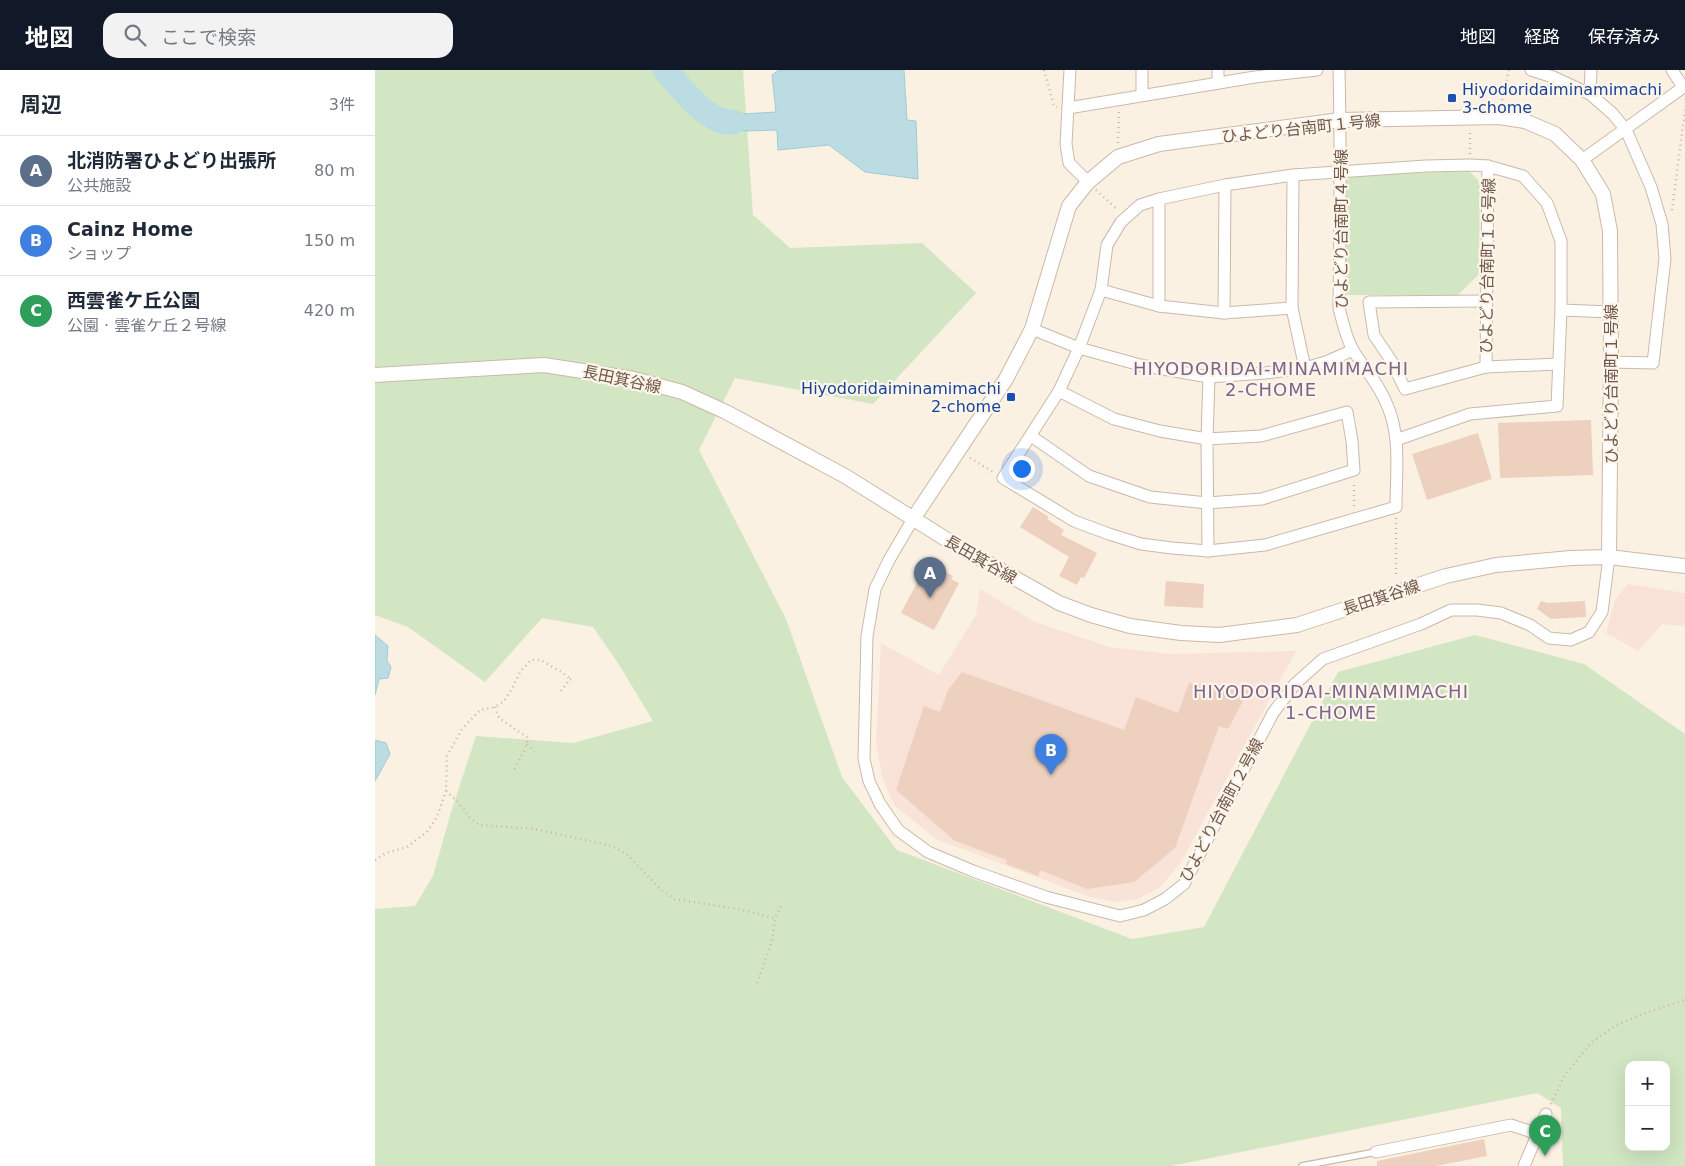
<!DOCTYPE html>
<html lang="ja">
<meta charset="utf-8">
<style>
body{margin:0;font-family:"DejaVu Sans","Noto Sans JP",sans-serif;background:#f2f2f3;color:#1f2937}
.controls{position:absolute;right:15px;bottom:15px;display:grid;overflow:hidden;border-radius:10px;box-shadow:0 5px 20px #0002}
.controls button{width:45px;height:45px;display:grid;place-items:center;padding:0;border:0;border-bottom:1px solid #e0e1e3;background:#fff;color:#1f2937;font:25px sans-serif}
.you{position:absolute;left:646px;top:398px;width:18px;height:18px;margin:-12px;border:4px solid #fff;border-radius:50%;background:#1a73e8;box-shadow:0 0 0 8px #1a73e833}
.badge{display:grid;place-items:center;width:32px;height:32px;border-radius:50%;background:#111827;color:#fff;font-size:16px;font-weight:700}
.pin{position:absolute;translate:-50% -41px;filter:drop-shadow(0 1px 2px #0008)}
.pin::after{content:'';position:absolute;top:26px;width:18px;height:15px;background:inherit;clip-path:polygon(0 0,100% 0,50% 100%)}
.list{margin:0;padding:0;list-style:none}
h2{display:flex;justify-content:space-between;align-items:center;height:65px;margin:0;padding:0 20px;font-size:21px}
h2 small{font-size:16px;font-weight:400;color:#747a83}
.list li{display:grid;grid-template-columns:32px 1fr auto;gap:15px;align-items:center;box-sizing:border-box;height:70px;padding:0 20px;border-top:1px solid #e0e1e3}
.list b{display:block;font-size:19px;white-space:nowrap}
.list p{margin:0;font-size:16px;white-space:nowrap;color:#747a83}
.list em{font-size:16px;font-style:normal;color:#747a83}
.icon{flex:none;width:28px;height:28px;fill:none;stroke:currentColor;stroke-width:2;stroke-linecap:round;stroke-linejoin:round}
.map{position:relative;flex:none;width:1310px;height:1096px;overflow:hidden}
header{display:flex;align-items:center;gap:30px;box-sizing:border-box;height:70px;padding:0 25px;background:#111827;color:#fff}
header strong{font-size:24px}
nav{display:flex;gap:28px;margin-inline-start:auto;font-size:18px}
.search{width:350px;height:45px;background:#f2f2f3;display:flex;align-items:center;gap:12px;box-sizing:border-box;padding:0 18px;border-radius:15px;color:#747a83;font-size:19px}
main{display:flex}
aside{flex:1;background:#fff}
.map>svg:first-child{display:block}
</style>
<header>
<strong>地図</strong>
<div class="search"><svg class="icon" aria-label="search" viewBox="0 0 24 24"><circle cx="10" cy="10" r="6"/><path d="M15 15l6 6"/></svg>ここで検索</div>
<nav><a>地図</a><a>経路</a><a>保存済み</a></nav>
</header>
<main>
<aside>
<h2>周辺<small>3件</small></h2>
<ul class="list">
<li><span class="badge" style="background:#5c6f8a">A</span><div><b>北消防署ひよどり出張所</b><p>公共施設</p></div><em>80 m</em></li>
<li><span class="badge" style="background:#3f7fe0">B</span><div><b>Cainz Home</b><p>ショップ</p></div><em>150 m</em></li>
<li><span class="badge" style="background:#2e9e5b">C</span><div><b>西雲雀ケ丘公園</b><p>公園 · 雲雀ケ丘２号線</p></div><em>420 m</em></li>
</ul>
</aside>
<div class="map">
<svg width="1310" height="1096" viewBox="0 0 1310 1096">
<rect width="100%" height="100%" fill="#faf1e3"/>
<g fill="#f9e2d8">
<path d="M1253,514L1310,523V556L1287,554L1263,581L1231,563L1240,530Z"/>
<path d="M605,519L660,552L735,577L794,584L921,581L805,794L785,817L763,829L741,832L715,827L561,769L520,736L508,710L501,674L506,573L564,605L601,545Z"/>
</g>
<g fill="#d2e6c3" fill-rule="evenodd">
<path d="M0,0H368L378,145L415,178L547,173L601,223L498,334L360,308L324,380L411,549L467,707L522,780L757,869L829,857L963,602L1100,565L1209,594L1310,664V1096H1188L1186,1038L1162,1023L796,1096H0V839L40,836L58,806L76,742L101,666L198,673L278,651L243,593L218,557L167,548L110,612L33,557L0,545ZM1254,995H1291V1077H1254Z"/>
<path d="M1094,101L1105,112L1104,204L1083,225H970L971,111L979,105Z"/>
</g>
<g fill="#badce2" stroke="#a1cbd2">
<path d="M404,0H529L532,50L541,51L543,109L490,102L454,75L403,80L402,60L369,61L358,55V49L368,44L401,42L397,5Z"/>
<path d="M0,565L13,576L12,591L16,597L13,608L4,609L0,625Z"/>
<path d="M0,670L11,673L15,684L0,711Z"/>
</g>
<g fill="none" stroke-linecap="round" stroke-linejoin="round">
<path stroke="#badce2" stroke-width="25" d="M290,0C306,17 332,54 358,52"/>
</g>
<g fill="#edd0bd">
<path d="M1216,350L1218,405L1125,408L1123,353Z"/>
<path d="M1103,363L1117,409L1052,430L1037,384Z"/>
<path d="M658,437L674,447L672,449L689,460L686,465L722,483L709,508L706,507L702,515L684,506L694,487L645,457Z"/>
<path d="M553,492L578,506L576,509L584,513L559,560L526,543Z"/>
<path d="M791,511L829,514L828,538L789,536Z"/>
<path d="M1166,531L1173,533L1210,531L1211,547L1176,549L1162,539Z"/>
<path d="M587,602L749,660L761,627L803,643L814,613L874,620L853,659L844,656L800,778L759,812L712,819L665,800L663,806L631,794L632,790L580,771L521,720L549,636L565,642L573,620Z"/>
<path d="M1109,1069L1112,1086L1061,1096H1002V1091Z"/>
</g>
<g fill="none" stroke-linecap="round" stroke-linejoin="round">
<defs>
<path id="service" d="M927,1096L1001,1082"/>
<g id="minor">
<path d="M695,0L691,74L694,93L713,112"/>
<path d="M843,0V13"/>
<path d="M964,0C966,79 965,159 964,238C968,253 971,269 979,282C991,300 1005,316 1013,337C1026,368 1021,404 1021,437L890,475L833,481L797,478L766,474L734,464L699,451L628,408L684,321L704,278L726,220L732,175L746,152L765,135L784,129L850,115L918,105L1051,96L1095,95L1113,96L1148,106L1172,133L1186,171V240L1182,336L1095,344L1021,370"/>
<path d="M1156,0L1178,7L1215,24L1238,44L1251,60L1276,117L1287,154L1290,189L1278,293L1236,292"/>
<path d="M1297,0L1308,17"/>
<path d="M1215,24L1216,0"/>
<path d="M767,25V0"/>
<path d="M693,38L880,7L942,0"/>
<path d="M1207,90L1310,16"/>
<path d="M918,105L917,238L930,298"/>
<path d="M784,129V236"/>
<path d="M726,220L784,236L849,243L917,238"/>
<path d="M1111,231L994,232L999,265L1017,292L1030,319L1111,297L1184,294"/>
<path d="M1186,240L1236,242"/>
<path d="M849,243L850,115"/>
<path d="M657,259L704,278L765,295L834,307L890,303L930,298L951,292L978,280"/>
<path d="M1111,297L1113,96"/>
<path d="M656,366L714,406L775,427L832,433L887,429L979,400L977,371L972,342L886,366L832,369L785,361L739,349L684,321"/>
<path d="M538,449L514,490L500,519L492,566L489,689L494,711L505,734L523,760L553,782L598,801L671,827L745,846L769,840L790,829L809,814L898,643L920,614L948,589L1046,554L1076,540H1102L1126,543L1155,555L1174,568L1196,570L1214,562L1227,542L1234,487"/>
<path d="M833,481L832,369L834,307"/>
<path d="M1001,1082L1136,1055L1163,1064"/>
<path d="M1149,1096L1171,1044"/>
</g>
<g id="tertiary">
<path d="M0,305L169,295L259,309L307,322L351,342L470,406L574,471L684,533L716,545L755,556L806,563L844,565L922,555L1071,506L1121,495L1196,488L1234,487L1310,496"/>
<path d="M538,449L631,309L657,259L694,136L713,112L743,87L784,74L965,50L1124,47L1150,51L1180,64L1207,90L1228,124L1235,161L1236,292L1234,487"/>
</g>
</defs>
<use href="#service" stroke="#cab9ab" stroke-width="8"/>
<use href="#minor" stroke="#cab9ab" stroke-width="13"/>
<use href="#tertiary" stroke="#cab9ab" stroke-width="16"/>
<g stroke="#d1b3a1" stroke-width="2.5" stroke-dasharray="1 4" stroke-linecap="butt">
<path d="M669,0L679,36L682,37"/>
<path d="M1126,35L1134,0"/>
<path d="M743,73L744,41"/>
<path d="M1095,84V59"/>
<path d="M721,120L743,140"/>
<path d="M1297,140L1310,40"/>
<path d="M595,388L618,402"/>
<path d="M979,436V411"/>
<path d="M1021,448V506"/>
<path d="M186,621L195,609L200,610"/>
<path d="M120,637L124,648L153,668C151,681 143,690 138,702"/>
<path d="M152,674L159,682"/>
<path d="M71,721L84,733L94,747L104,755L160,759L237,776L254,786L284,818L299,829L363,839L400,848"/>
<path d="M0,790L11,783L32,777L52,762L62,747L71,721L72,686L87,659L105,640L120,637L128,632L137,619L145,602L156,590H166L191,605L195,609"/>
<path d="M382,913L397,871L400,848L407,834"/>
<path d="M1176,1034L1190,1005L1216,973L1240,956L1264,945L1310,930"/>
</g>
<use href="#service" stroke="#fff" stroke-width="5.5"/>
<use href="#minor" stroke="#fff" stroke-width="11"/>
<use href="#tertiary" stroke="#fff" stroke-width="14"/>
</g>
<g fill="#1a4fb4" stroke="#fdf5e9" stroke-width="2">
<rect x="1072" y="23" width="10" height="10" rx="2.5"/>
<rect x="631" y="322" width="10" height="10" rx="2.5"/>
</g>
<g text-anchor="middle" stroke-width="4.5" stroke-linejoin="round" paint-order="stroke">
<g font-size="16" fill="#164399" stroke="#fdf5e9" text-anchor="start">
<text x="1087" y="25">Hiyodoridaiminamimachi<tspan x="1087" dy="18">3-chome</tspan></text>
<text x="626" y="324" text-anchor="end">Hiyodoridaiminamimachi<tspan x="626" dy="18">2-chome</tspan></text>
</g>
<g font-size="16" fill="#70584c" stroke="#fdf5e9">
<text transform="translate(926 58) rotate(-6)" y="6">ひよどり台南町１号線</text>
<text transform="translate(966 159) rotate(-90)" y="6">ひよどり台南町４号線</text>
<text transform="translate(1112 196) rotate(-89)" y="6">ひよどり台南町１６号線</text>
<text transform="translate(247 309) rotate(12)" y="6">長田箕谷線</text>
<text transform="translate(1236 314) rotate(-90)" y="6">ひよどり台南町１号線</text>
<text transform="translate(606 489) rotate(30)" y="6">長田箕谷線</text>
<text transform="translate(1006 527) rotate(-18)" y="6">長田箕谷線</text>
<text transform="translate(846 740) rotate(-62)" y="6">ひよどり台南町２号線</text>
</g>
<g font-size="18" letter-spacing="1" fill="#7e648c" stroke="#fdf5e9">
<text x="896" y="305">HIYODORIDAI-MINAMIMACHI<tspan x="896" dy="21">2-CHOME</tspan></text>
<text x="956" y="628">HIYODORIDAI-MINAMIMACHI<tspan x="956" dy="21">1-CHOME</tspan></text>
</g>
</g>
</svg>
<div class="controls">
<button>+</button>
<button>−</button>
</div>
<div class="you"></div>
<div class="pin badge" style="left:555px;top:528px;background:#5c6f8a">A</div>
<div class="pin badge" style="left:676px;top:705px;background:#3f7fe0">B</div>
<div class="pin badge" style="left:1170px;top:1086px;background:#2e9e5b">C</div>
</div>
</main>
